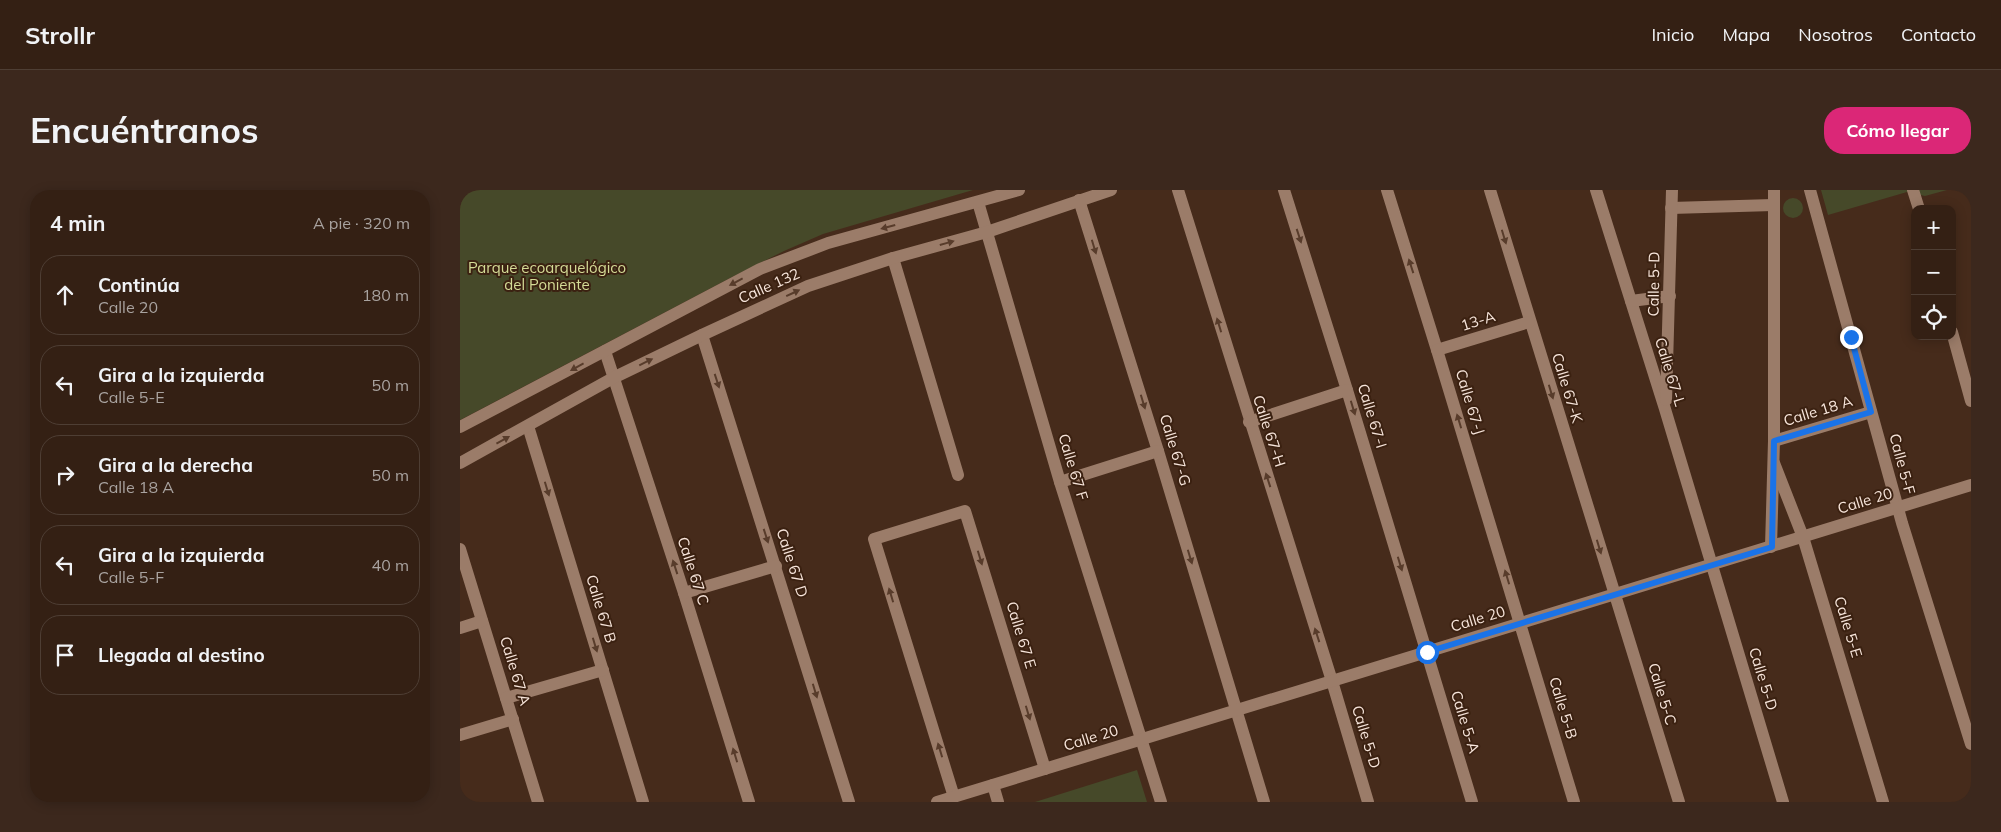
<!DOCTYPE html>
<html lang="es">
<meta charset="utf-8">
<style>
body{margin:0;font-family:Mulish,sans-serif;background:#3c281d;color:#f1f3f6}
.controls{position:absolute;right:15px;top:15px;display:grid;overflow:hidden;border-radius:10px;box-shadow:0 2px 12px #0003}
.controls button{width:45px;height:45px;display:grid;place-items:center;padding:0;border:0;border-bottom:1px solid #4e3e34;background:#342014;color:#f1f3f6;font:25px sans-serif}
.stop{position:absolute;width:15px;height:15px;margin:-11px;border:4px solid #1a73e8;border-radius:50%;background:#fff}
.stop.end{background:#1a73e8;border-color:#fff;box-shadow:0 1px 5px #0008}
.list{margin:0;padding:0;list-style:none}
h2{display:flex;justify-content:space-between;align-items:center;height:65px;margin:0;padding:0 20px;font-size:21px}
h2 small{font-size:16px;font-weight:400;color:#a9a3a0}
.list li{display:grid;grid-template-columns:32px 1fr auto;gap:15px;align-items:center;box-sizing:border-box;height:80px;margin:0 10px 10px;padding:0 10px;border:1px solid #4e3e34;border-radius:20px}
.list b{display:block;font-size:19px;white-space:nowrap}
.list p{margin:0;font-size:16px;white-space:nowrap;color:#a9a3a0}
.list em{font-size:16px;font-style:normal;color:#a9a3a0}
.icon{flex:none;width:28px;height:28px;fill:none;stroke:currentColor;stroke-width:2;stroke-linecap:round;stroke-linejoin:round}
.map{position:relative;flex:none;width:1511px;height:612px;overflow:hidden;border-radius:20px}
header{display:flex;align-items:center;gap:30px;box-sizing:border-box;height:70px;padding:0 25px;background:#342014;border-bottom:1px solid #4e3e34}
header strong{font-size:24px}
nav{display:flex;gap:28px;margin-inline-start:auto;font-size:18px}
.intro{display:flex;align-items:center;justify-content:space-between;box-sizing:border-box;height:120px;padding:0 30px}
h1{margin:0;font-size:35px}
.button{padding:12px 22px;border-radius:20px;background:#db2777;color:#fff;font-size:18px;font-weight:700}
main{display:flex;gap:30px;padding:0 30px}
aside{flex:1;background:#342014;border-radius:20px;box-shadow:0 2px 12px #0003}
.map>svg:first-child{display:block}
</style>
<header>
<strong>Strollr</strong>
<nav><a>Inicio</a><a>Mapa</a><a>Nosotros</a><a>Contacto</a></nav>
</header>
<div class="intro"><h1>Encuéntranos</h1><a class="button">Cómo llegar</a></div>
<main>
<aside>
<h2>4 min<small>A pie · 320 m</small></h2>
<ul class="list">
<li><svg class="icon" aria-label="ahead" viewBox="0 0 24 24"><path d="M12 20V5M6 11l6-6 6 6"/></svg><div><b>Continúa</b><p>Calle 20</p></div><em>180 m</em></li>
<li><svg class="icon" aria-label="left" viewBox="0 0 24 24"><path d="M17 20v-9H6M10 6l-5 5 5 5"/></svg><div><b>Gira a la izquierda</b><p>Calle 5-E</p></div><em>50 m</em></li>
<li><svg class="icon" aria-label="right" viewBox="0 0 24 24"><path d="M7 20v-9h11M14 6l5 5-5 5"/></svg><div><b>Gira a la derecha</b><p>Calle 18 A</p></div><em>50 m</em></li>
<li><svg class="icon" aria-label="left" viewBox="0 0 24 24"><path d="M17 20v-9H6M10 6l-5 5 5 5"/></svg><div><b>Gira a la izquierda</b><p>Calle 5-F</p></div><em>40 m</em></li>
<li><svg class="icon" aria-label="arrive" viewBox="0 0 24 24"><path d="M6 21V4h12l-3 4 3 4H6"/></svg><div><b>Llegada al destino</b></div></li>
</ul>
</aside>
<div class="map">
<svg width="1511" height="612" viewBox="0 0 1511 612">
<rect width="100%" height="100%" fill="#462b1b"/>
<g fill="#464929">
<path d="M0,0H513L363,44L324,61L272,87L0,230Z"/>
<path d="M1361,0H1487L1465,6L1447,2L1368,25Z"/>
<circle cx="1333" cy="18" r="10"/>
<path d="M677,580L687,612H575Z"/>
</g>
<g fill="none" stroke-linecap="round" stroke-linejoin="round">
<g stroke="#9b7c69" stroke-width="12">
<path d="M718,0L872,491L908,612"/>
<path d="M824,0L887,200L1012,612"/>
<path d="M927,0L977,160L1114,612"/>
<path d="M1030,0L1219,612"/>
<path d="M1136,0L1205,219L1323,612"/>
<path d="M1350,0L1442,333L1511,554"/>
<path d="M1453,0L1459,19"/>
<path d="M619,10L698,261L804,612"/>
<path d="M518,12L600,292L701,612"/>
<path d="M1211,18L1313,15"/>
<path d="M433,68L498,285"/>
<path d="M1171,111L1210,106"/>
<path d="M1492,142L1511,211"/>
<path d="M242,145L389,612"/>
<path d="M977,160L1069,132"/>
<path d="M145,161L224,403L289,612"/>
<path d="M1206,210L1212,0"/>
<path d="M789,232L887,200"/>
<path d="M68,236L183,612"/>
<path d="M1314,251L1411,222"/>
<path d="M1314,273L1343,347L1423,612"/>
<path d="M600,292L698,261"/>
<path d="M1311,357L1314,251V0"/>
<path d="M0,359L78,612"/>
<path d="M224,403L316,376"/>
<path d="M0,438L22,431"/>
<path d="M46,508L143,480"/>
<path d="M0,545L53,529"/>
<path d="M533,595L538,612"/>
<path d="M494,607L414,349L505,321L585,579"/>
<path d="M477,612L1511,295"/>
</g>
<g stroke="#9b7c69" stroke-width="12">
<path d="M0,237L300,79L368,53L559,0"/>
<path d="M0,273L153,188L242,145L348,96L433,68L527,42L651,0"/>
</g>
</g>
<defs><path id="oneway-solid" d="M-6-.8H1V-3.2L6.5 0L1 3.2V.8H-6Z" transform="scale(1.25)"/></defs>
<g fill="#583c2b">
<use href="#oneway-solid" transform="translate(428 37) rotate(165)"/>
<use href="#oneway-solid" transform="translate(839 46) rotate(72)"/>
<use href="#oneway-solid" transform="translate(1044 47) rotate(73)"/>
<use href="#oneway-solid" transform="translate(487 53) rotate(-16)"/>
<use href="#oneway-solid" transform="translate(634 57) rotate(73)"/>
<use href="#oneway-solid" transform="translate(951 76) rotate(-108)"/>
<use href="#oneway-solid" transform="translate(276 92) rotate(152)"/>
<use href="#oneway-solid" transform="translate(333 103) rotate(-25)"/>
<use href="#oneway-solid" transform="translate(759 135) rotate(-107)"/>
<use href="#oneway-solid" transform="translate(186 172) rotate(-26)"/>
<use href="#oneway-solid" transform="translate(117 177) rotate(151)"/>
<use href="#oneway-solid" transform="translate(257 191) rotate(72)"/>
<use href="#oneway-solid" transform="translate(1091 202) rotate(73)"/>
<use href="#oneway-solid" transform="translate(683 212) rotate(73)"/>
<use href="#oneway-solid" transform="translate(893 218) rotate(73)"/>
<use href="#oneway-solid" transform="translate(999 231) rotate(-107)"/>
<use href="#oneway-solid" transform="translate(43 250) rotate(-29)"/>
<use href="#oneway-solid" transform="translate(808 290) rotate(-108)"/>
<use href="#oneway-solid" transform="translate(87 299) rotate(73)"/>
<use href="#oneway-solid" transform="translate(306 346) rotate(72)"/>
<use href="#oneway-solid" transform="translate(1139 357) rotate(73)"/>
<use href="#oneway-solid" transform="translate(730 367) rotate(73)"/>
<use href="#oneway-solid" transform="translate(520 368) rotate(73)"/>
<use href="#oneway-solid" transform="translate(940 374) rotate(73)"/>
<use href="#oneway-solid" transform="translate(215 377) rotate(-108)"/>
<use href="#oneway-solid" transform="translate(1047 387) rotate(-107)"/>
<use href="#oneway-solid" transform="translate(431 405) rotate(-107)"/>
<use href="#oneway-solid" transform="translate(857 445) rotate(-108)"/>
<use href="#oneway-solid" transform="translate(135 455) rotate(73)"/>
<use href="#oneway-solid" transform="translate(355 501) rotate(73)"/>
<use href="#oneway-solid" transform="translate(568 523) rotate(73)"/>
<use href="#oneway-solid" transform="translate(480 560) rotate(-107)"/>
<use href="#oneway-solid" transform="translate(275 565) rotate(-107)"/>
</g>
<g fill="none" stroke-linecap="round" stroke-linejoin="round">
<path stroke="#1a73e8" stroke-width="6" d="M967,462L1312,357L1314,251L1411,222L1391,147"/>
</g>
<g text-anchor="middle" stroke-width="4" stroke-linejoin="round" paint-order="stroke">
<g font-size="15" fill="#d4db96" stroke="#3b2111">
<text x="87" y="83">Parque ecoarquelógico<tspan x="87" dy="17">del Poniente</tspan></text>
</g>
<g font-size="15" fill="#f7e5db" stroke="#3b2111">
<text transform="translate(1194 94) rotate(-89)" y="5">Calle 5-D</text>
<text transform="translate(309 96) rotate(-24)" y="5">Calle 132</text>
<text transform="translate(1018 131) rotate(-17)" y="5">13-A</text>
<text transform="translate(1210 182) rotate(73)" y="5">Calle 67-L</text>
<text transform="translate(1107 198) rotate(73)" y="5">Calle 67-K</text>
<text transform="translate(1010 212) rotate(73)" y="5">Calle 67-J</text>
<text transform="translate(1358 221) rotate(-17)" y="5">Calle 18 A</text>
<text transform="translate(912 226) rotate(73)" y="5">Calle 67-I</text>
<text transform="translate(809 241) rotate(72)" y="5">Calle 67-H</text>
<text transform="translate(715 260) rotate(73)" y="5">Calle 67-G</text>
<text transform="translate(1442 274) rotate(75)" y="5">Calle 5-F</text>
<text transform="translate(613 277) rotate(73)" y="5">Calle 67 F</text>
<text transform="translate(1405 311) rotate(-17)" y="5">Calle 20</text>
<text transform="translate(332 373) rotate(72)" y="5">Calle 67 D</text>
<text transform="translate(233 381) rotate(72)" y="5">Calle 67 C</text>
<text transform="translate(141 419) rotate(73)" y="5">Calle 67 B</text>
<text transform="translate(1018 429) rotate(-17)" y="5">Calle 20</text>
<text transform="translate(1388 437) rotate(73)" y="5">Calle 5-E</text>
<text transform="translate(561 445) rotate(73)" y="5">Calle 67 E</text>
<text transform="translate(55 481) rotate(73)" y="5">Calle 67 A</text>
<text transform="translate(1303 489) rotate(73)" y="5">Calle 5-D</text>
<text transform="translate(1202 504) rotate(73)" y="5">Calle 5-C</text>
<text transform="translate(1103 518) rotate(73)" y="5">Calle 5-B</text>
<text transform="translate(1005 532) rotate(73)" y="5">Calle 5-A</text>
<text transform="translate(906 547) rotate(73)" y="5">Calle 5-D</text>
<text transform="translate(631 548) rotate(-17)" y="5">Calle 20</text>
</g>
</g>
</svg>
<div class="controls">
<button>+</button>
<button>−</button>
<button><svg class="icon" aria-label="locate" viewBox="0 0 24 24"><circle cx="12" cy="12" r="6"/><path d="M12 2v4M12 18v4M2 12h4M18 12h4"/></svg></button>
</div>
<div class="stop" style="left:967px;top:462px"></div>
<div class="stop end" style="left:1391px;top:147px"></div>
</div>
</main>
